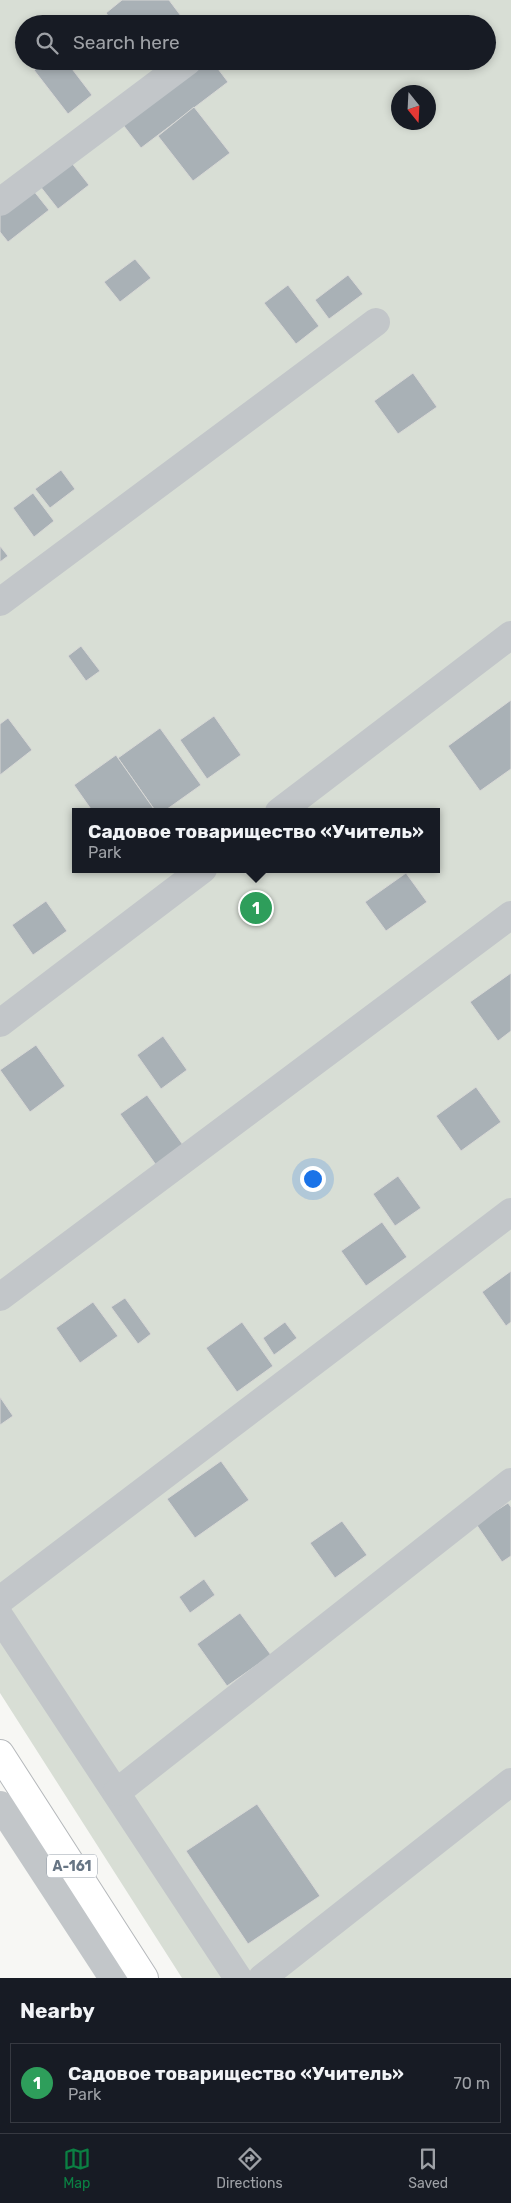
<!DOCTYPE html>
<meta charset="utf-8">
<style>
body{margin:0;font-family:Rubik,sans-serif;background:#20242c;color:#f1f3f6}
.compass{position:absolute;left:391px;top:85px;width:45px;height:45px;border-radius:50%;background:#171b24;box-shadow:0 2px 8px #0003;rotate:162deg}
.you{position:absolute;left:312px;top:1178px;width:18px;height:18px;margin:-12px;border:4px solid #fff;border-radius:50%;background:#1a73e8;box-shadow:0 0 0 8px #1a73e833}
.badge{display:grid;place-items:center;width:32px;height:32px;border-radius:50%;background:#0b8043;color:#fff;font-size:16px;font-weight:700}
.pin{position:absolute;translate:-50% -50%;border:2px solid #fff;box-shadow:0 1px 5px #0006}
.popup{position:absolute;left:72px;top:808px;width:368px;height:65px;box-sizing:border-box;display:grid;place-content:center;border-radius:0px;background:#171b24;filter:drop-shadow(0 1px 4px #0005);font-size:16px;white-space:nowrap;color:#9ea1a6}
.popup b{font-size:19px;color:#f1f3f6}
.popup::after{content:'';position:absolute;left:50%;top:100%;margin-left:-10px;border:10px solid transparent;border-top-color:#171b24}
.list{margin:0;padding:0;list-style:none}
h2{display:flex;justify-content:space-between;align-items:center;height:65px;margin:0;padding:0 20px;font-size:21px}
h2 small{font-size:16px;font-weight:400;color:#9ea1a6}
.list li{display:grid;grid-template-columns:32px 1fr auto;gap:15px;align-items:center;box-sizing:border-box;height:80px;margin:0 10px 10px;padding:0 10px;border:1px solid #363941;border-radius:0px}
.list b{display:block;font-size:19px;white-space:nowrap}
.list p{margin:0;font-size:16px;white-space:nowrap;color:#9ea1a6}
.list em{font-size:16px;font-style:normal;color:#9ea1a6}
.icon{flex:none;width:28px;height:28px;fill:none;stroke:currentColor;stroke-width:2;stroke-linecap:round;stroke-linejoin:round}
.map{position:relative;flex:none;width:511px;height:1978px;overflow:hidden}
.search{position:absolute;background:#171b24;box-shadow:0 2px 8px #0003;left:15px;right:15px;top:15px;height:55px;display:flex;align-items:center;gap:12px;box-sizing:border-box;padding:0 18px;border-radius:28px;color:#9ea1a6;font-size:19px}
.sheet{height:155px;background:#171b24}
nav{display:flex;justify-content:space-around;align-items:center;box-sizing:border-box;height:70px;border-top:1px solid #363941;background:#171b24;font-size:14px;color:#9ea1a6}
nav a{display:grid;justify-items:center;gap:2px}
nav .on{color:#0b8043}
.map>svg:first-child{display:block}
</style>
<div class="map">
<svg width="511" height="1978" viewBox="0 0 511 1978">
<rect width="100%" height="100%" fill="#f7f7f4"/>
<path fill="#d8ded5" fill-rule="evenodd" d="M0,0H511V1978H182L0,1693ZM24,24H487V61H24ZM398,92H428V122H398ZM76,812H436V869H76Z"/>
<g fill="#a9b1b6" stroke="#d8d8d6">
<path d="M122,0H169L181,16L172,24H114L106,13Z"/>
<path d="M45,61H66L92,95L68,114L34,70Z"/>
<path d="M198,61H212L228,82L141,148L120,121Z"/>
<path d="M194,107L230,153L193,181L158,136Z"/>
<path d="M67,157L89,185L58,209L36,181Z"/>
<path d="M29,185L49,210L8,242L0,232V208Z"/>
<path d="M135,259L151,278L120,302L104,282Z"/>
<path d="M348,275L363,294L329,319L315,300Z"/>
<path d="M288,285L319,326L296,344L264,303Z"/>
<path d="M413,373L437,407L398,434L374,401Z"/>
<path d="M61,470L75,489L50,508L35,489Z"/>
<path d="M33,493L54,521L34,537L13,508Z"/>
<path d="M0,546L8,556L0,562Z"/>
<path d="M81,646L100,671L86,681L68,656Z"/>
<path d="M511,700V769L480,791L448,746Z"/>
<path d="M214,716L241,755L207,779L180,740Z"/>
<path d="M8,718L32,750L0,775V724Z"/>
<path d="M160,728L201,785L163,812H156L118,758Z"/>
<path d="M116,755L118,758L156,812H93L74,785Z"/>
<path d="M406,873L427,902L386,931L365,902Z"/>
<path d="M46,901L67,931L33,955L12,925Z"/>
<path d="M511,973V1031L498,1041L470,1002Z"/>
<path d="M163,1036L187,1070L161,1089L137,1055Z"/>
<path d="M36,1045L65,1086L30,1112L0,1070Z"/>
<path d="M476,1087L501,1122L461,1151L436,1116Z"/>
<path d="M147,1095L183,1145L156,1165L120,1114Z"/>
<path d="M398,1176L421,1208L395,1226L373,1194Z"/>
<path d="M382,1222L407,1257L366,1286L341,1251Z"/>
<path d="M511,1271V1322L506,1326L482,1292Z"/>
<path d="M125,1298L151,1334L138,1344L111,1307Z"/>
<path d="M93,1302L118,1336L80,1363L56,1328Z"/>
<path d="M242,1322L273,1366L237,1392L206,1348Z"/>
<path d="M285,1322L297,1338L274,1355L263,1338Z"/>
<path d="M0,1397L13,1416L0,1425Z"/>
<path d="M221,1461L249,1500L195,1538L167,1499Z"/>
<path d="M508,1503L511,1507V1556L502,1562L476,1524Z"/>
<path d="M342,1521L367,1555L335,1578L310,1543Z"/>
<path d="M204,1579L215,1595L190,1613L179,1597Z"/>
<path d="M240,1613L271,1655L227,1686L197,1644Z"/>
<path d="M257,1804L320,1896L248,1944L186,1851Z"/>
</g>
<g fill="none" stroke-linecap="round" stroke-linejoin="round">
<defs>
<path id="highway" d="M0,1754L144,1978"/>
</defs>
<use href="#highway" stroke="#b5b8bb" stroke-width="30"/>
<g stroke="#c2c6c9" stroke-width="28">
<path d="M0,202L188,61"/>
<path d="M0,602L376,322"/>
<path d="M279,812L511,635"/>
<path d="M0,1023L203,869"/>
<path d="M0,1297L511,915"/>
<path d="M0,1600L511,1212"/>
<path d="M0,1617L238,1978"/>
<path d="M117,1792L511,1482"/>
<path d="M0,1805L113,1978"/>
<path d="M262,1978L511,1782"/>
</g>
<use href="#highway" stroke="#fff" stroke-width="28"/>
</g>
<g text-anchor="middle" stroke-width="5" stroke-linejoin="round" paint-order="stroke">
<rect fill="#fff" stroke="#959ea9" stroke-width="1" x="47" y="1854.5" width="50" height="23" rx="4"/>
<g font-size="14" font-weight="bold" fill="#677584">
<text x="72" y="1871">А-161</text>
</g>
</g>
</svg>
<svg class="compass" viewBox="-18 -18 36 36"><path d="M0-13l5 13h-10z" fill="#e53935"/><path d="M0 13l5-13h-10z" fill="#9ea1a6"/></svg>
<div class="you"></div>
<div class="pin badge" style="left:256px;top:908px;background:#2e9e5b">1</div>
<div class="popup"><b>Садовое товарищество «Учитель»</b>Park</div>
<div class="search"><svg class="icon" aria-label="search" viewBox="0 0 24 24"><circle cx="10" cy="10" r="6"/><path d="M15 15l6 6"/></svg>Search here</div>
</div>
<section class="sheet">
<h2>Nearby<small></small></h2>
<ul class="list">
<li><span class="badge" style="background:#2e9e5b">1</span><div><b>Садовое товарищество «Учитель»</b><p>Park</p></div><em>70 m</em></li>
</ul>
</section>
<nav>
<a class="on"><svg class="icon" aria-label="map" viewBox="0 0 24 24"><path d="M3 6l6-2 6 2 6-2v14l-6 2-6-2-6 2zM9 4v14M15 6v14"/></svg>Map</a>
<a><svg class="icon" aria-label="directions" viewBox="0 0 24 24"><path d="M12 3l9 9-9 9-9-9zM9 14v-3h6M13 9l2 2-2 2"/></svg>Directions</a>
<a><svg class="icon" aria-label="saved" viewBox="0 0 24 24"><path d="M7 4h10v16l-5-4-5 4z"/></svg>Saved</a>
</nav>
